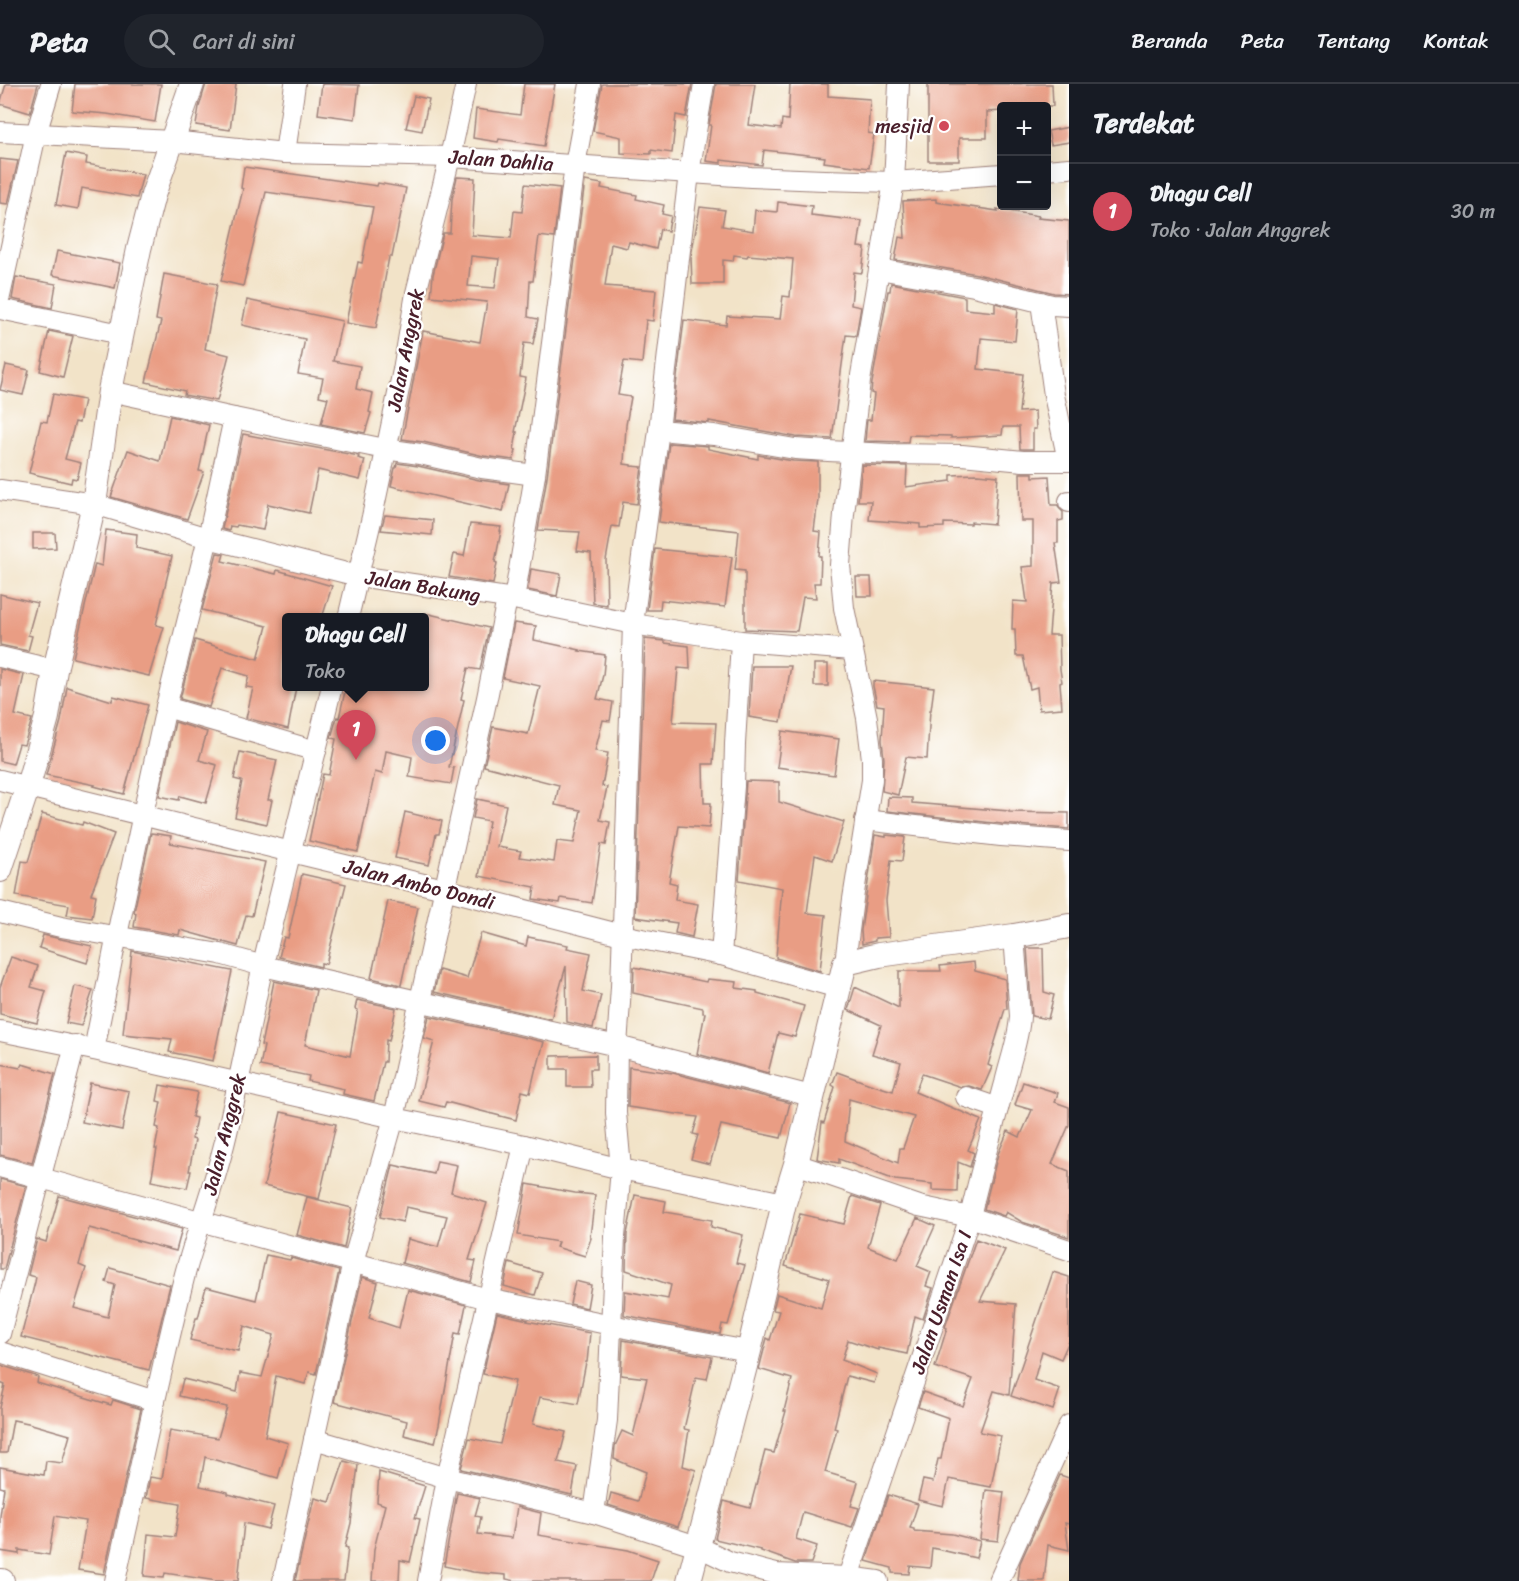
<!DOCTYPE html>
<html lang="id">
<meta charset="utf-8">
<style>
body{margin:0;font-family:Sriracha,sans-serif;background:#20242c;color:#f1f3f6}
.controls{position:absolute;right:18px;top:18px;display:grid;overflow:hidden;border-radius:6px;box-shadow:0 6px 24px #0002}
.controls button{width:54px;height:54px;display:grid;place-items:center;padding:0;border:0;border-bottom:2px solid #363941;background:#171b24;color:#f1f3f6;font:30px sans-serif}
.you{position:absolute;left:436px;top:657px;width:21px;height:21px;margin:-15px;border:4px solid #fff;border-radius:50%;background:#1a73e8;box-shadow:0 0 0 9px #1a73e833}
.badge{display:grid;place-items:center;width:39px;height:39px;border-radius:50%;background:#d1495b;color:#fff;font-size:20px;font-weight:700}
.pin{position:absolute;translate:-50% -50px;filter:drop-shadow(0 2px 3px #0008)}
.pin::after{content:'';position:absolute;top:32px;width:21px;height:18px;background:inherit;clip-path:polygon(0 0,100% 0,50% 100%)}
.popup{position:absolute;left:282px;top:529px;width:147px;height:78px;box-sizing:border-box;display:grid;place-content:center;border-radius:6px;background:#171b24;filter:drop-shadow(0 2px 4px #0005);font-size:20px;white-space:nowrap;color:#9ea1a6}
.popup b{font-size:22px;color:#f1f3f6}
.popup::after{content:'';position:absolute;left:50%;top:100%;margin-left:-12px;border:12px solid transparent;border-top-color:#171b24}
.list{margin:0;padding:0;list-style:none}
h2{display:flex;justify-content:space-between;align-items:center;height:78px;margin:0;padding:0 24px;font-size:26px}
h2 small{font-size:20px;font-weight:400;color:#9ea1a6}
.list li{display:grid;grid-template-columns:39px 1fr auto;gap:18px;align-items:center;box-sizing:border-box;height:96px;padding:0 24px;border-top:2px solid #363941}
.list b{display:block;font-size:22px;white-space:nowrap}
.list p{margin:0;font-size:20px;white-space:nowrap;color:#9ea1a6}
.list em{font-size:20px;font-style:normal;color:#9ea1a6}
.icon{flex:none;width:33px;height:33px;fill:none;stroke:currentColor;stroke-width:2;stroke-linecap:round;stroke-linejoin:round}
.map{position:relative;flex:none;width:1069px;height:1497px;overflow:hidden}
header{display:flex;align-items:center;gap:36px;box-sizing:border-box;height:84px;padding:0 30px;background:#171b24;border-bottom:2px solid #363941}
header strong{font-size:28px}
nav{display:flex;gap:33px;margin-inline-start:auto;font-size:21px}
.search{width:420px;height:54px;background:#20242c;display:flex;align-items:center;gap:15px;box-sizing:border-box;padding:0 21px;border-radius:33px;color:#9ea1a6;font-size:22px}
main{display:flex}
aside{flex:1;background:#171b24}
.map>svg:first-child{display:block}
</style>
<header>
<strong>Peta</strong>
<div class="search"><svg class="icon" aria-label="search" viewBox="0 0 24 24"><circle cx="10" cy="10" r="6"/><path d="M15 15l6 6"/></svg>Cari di sini</div>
<nav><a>Beranda</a><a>Peta</a><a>Tentang</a><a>Kontak</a></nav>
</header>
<main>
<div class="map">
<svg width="1069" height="1497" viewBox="0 0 1069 1497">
<rect width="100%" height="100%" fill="#fff"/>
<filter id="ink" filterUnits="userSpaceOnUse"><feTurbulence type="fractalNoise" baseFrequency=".0167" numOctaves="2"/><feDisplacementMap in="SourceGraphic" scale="12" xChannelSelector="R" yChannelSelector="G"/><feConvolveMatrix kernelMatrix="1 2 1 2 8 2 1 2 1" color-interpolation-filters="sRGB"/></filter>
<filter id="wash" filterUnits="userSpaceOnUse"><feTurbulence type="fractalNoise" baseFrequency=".008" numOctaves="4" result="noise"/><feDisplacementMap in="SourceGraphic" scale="24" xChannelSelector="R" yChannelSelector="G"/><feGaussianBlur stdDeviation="1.35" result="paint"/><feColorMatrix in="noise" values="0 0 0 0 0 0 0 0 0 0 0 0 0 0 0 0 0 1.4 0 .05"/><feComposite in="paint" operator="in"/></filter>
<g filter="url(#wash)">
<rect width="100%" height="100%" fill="#f2e3c8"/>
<g id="blocks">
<g fill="#e99d84" fill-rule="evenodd">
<path d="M6,0H38L30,29L0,20Z"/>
<path d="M75,0H161L155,38L107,30L72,27Z"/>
<path d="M206,0H236L230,46L196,41L199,23Z"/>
<path d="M322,0L359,1L355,35L318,30Z"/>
<path d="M524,0H555L544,62L499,55L498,58L473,54L476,25L520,31Z"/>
<path d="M602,0H692L686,33L676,31L672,69L651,66V70L621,69V53L593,47Z"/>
<path d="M716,0H755L749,41L781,45L782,35L788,36L790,0H828V12L870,15L868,49L874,50L869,84L824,78L825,73L764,66L762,81L721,76V79L706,77L711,41H709Z"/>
<path d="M928,0H1052L1053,22H1002V27L987,28V54H959V77H928Z"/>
<path d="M414,12L429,15L422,47L406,44Z"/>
<path d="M1069,43V58L1051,61L1048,47Z"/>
<path d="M66,69L87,73L86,80L143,90L137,114L82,104L78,125L56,121Z"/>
<path d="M0,75L18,77L8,120L0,119Z"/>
<path d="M244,83L377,102L378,99L406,104L392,173H389L376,244L346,239L358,178L362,179L373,123L266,108L243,202L221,197L243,105L241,104Z"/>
<path d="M457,93L475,94L472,151L511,154L514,127L522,128L525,100L560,104L554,154L539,152L533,197H530L528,233L538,235L533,260L524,259L520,293L526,294L515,348H517L514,366H516L514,376L484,372L423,358L402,355L423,247L480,258L487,218L431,212L433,191L443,149H450L452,115ZM471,172L499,175L495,204L468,202Z"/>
<path d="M585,97L602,100L601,104L637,111L636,115L664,121L662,130L671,132L668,147L660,145L656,165L629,158L627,164L611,160L605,202L656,206L653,237L646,236L642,279L624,277L618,311L631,313L626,341L624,380L631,381V382L642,383L637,420L623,418L619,443L612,442L606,476L607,521L593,519L591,469L577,467L580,448L538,446L547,393Z"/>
<path d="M936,115V118L998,127L997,125L1039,132L1038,134L1069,137V210L1054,209L977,190L895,176L899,153L905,154L903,117Z"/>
<path d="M778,118L812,122L811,131L862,137L858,163L865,164L862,189L854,188L851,221L861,223L856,252L846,251L832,355L796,353L709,337V339L672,335L684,236L726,241L727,232L780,235L783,212L790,213L793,175L748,171L747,173L734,171L733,177L723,176V200H692L691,172L700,123L725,126L722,142L753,147L755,126L777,128Z"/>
<path d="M57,167L120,179L115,204L52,191Z"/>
<path d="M164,190L217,200L205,265L229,271L217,317L184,311L185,307L146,298L161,237L156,236Z"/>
<path d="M16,193L56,200L52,224L12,215Z"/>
<path d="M891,199L965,213V225L995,228V219L1018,225L1015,257L981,254L978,285L1023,290L1019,328L1035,327L1036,345H1033V365H1020L1019,343H1003L1002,351L951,354V352L909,351L908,358L865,357L867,336H871L874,310L871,309L872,299L888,207H890Z"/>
<path d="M247,216L342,237L333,277L360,282L356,305L373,309L369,328L371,329L365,349L321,340L328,314L319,312L323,294L298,290L305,255L242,241Z"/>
<path d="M49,247L73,252L63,293L40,287Z"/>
<path d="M6,281L29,286L23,311L0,306Z"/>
<path d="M53,310L84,316L79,339L75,338L65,375L81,379L77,395L72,394L71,399L29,389L41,337L47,338Z"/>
<path d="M170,332L209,341L199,387L204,388L187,435L111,413L128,366L160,377Z"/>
<path d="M243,350L359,372L358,374L365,376L360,396L318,386L309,429L268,420L263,446L237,441L236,443L230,442L229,447L222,445Z"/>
<path d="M669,359L708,362V365L758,375V371L793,377L818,378V415L814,447L821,448L819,472H821L820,499H814L816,514L803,513L797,547L745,545V487L735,486L739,447L659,438Z"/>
<path d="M397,379L418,382L479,396L509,400L503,428L391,402L395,384H396Z"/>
<path d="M862,381L907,382L906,403L951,397V391L977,390L998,392L994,440L971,438V440L944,439V443L920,444V440L869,436L871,417H858Z"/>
<path d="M1020,389H1033V393L1049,392L1051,421H1058L1059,424L1063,428V436L1058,437V459H1055L1061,498L1053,499L1049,551H1059L1060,585L1062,598L1060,599L1062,624L1039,626L1037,603L1030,605L1023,572H1016L1015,545H1012L1013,517L1027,518L1022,483L1033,482V437H1021Z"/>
<path d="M385,431L433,436L432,451L381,446Z"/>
<path d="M470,440L501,443L500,447H501L495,478L497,479L493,500L449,493L454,470L464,472Z"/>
<path d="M106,446L137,450L136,464L172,472L156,541L164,543L149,592L73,574L95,480L102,482Z"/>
<path d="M33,449H55L56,464L33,465Z"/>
<path d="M655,465L732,473L725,523L661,516L660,526H647Z"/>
<path d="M217,469L224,470L222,477L276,490L277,486L332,502L322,534H287V603H296L288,645L246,634L253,604L246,603L249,592L222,584L209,623L180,615L195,556L258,575L267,542L202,526Z"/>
<path d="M531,485L561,490L557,512L528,506Z"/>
<path d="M856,493H871L872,512H857Z"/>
<path d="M0,510L37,519L28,551L32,552L28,567L0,561Z"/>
<path d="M425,529L489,544L480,586L468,584L461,615L464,616L449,683L454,684L451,700L409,693L412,673L386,667L382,690L375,688L358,768L309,757L323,690L329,691L336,655L331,654L337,633L339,634L346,603H425Z"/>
<path d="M514,539L536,542L534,556L580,566L579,567L605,571L603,591L597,615L613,618L610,637L603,636L595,667L608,669L602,702L607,703L600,736L610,738L606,761L601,760L592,819L561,814L560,819L533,815L535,803L479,792L489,737L473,734L477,715L506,721L497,763L521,767L519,773L554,778L557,757L574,759L581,726L555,721L559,701L484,682L493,643L528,650L540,602L503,594Z"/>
<path d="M645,555L665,557V559L689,562L690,585L678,584L673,638L716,639L713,680H703L704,719H711L709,744L679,742L669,798L677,800L675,816L698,820L692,853L675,849L677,839L635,833Z"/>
<rect x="814" y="580" width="14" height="22"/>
<path d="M752,582H791L781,638L749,633Z"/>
<path d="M0,585L24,591L15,631L32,635L24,661L19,660L13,680L0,677Z"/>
<path d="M873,597L934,603L931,626H930L927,675L906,673L898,711L882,707L884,675L882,656L884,622L877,621L873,602Z"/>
<path d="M67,603L112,617L113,612L148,621L124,710L94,702L95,701L46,691L61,637Z"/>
<path d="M175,638L207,648L199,676L217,681L206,719L180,712L179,716L159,712Z"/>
<path d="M782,647L839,655L834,691L777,683Z"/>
<path d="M240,668L277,676L268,716H272L267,740L235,733L242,697L234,695Z"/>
<path d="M746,697L779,698V718L844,738L832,777L815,771L807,829L826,831L820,887L776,874L782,804L739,796Z"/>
<path d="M888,713L912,714V719L1009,727V728L1069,729V745L1002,740L887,727Z"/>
<path d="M405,728L442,737L439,750H436L429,781L395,774Z"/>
<path d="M42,730L82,741L83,738L114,750L91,810L96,811L92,834L67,831L69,821L16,812L22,777L28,778Z"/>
<path d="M151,749L171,752L170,759L265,778L252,832L246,831L238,862L180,846L179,851L134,843L136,829L134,828Z"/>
<path d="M875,751L886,753V751L905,753L902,777L891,776L886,816L889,853L875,854V857L862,860L861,846Z"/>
<path d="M302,790L346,800L326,880L321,879V883L279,873L284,853L288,854Z"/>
<path d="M388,817L418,823L401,901L371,894Z"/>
<path d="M481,849L526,862L528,853L568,861L567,864L591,869L583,907L601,911L593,944L567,938L566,882L551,935L434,908L439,886L467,894Z"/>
<path d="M43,851L92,862L87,879L39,864Z"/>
<path d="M1027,864H1043L1044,908L1054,911L1048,935L1032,932Z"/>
<path d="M132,867L232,887L213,977L169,968L172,955L123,950Z"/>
<path d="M11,873L38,882L31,903L46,907L37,939L0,930V903Z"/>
<path d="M974,878L975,887L1005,895L1007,925H1005L988,981L992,983L982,1006L969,1002L961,1003L922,990L915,1008L981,1036L968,1066L974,1069L970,1083L958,1078L957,1107L932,1106V1100L895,1096L839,1075V1079L817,1075L822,1038L824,1039L835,1003L832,1001L837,988L870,1000L893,1007L901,978L872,970L881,941L848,926L855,903L899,924V887H941L940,882ZM849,1015L914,1033L903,1064H900L898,1079L845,1057Z"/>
<path d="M634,883L706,898L707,895L737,898L736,904L757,907V909L804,922L795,953L778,949L768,989L697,970L705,929H703V924L633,909Z"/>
<path d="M274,897L316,906L305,961L350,972L358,926L355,925L357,916L396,924L389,957L386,956L385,978H383L374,1017L343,1010L344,1005L308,997L309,992L260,982L264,962L261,961Z"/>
<path d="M75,902L93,906L81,942L66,939Z"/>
<path d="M429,932L544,958L537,984L536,983L530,1009L522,1007L516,1036L446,1018L444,1023L419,1017L434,957L424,954Z"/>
<path d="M596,971V985H590L591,1003H567V985H551V972Z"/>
<path d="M0,980L20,984L22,980L55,990L32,1079L0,1071Z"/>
<path d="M629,983L673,989L790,1019L781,1054L721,1041L710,1080L691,1075L698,1051L693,1050L698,1033L628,1023Z"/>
<path d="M1023,998L1058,1009L1055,1018L1069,1023V1041L1052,1080L1069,1087V1153L1022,1138L1006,1128L1004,1132L984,1125L998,1070L1008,1047L1020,1053L1032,1026L1015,1021Z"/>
<path d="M90,999L129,1007L122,1046L82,1038Z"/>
<path d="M160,1001L197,1008L192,1033L196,1034L192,1055L195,1056L189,1087H191L187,1104L151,1097L157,1065H155L159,1044L156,1043L161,1018L157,1017Z"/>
<path d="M281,1028L336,1040L319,1115L264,1102Z"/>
<path d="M437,1077L457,1081L451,1108L487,1119L469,1176L476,1177L471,1198L402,1179L408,1155L438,1163L447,1132L406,1123L403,1138L380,1133L393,1081L434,1090Z"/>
<path d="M0,1095L26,1102L4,1185H0Z"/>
<path d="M527,1100L575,1109L595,1111L590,1153L591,1154L585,1172L556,1163L558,1158L518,1151Z"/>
<path d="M635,1111L666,1117L664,1128L712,1136L711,1143L743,1151L736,1179L745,1181L728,1241L722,1240L720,1250L624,1231L625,1207L668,1215L671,1201L626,1186L627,1150Z"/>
<path d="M59,1112L182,1145L176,1167L89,1144L79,1181L86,1184L74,1224L108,1233L115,1201L106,1198L110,1184L170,1201L149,1286L21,1253L35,1198L36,1193L28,1191L37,1155L46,1158Z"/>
<path d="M852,1112L880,1121L868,1163L898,1175L917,1134L935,1142L917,1182L931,1188L926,1202L933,1204L923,1235L915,1232L907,1270L878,1264V1266L848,1256L842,1276L877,1290L874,1299L847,1292L834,1344L837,1345L825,1388L858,1398L851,1422L859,1424L852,1443L803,1428L796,1455L817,1462L811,1479H795L761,1467V1466L715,1455L724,1417L750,1424L765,1367L774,1369L786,1327H784L792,1295L759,1285L767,1254L770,1256L779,1227L773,1226L777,1210L821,1224L829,1195L785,1182L800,1130L844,1140Z"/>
<path d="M307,1113L352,1124L344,1164L297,1151Z"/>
<path d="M976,1155L1005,1166L980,1217L1016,1220L1009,1311L994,1307L980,1348L1001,1352L991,1403L949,1395L943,1422L918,1416L923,1396L933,1398L938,1375H941L949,1334L918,1323L923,1308L963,1322L973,1295L935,1283L947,1244L945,1243Z"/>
<path d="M266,1171L290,1176L291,1174L339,1187L316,1290L309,1288L305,1300L276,1292L265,1352L288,1359L278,1394L205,1373L200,1402L228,1408V1410L274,1422L268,1445L244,1439L238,1497H217L165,1489L164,1494L144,1492L148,1450L175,1453L180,1420L146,1414L150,1393L162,1395L170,1346L218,1354L227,1323L179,1312L183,1295L237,1308L240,1289L262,1293L274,1251L244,1242L238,1267L190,1256L196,1234H198L206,1203L256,1216Z"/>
<path d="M509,1179L542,1189L535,1211L504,1202Z"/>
<path d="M1053,1188L1069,1193V1257L1061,1275L1042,1267L1034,1296L1060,1305L1053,1326L1011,1312Z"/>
<path d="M362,1193L378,1198L369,1234L399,1244L408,1206L466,1221L460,1250L455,1249L439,1341L435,1359L404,1351L407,1337L334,1318Z"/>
<path d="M575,1197L591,1201L587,1224L570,1220Z"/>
<path d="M497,1229L528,1236L527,1237L590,1249L587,1278H586L578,1320L540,1313L533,1340L566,1348L558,1378L577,1382L572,1411L461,1385L469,1354L500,1360L515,1297L483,1290Z"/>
<path d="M623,1256L712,1273L707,1295L696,1293L684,1345L689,1346L683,1382L696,1386L678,1443L608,1421L611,1409L638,1417L646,1388L614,1375L615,1362L622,1347L633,1352L647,1294L621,1291Z"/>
<path d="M0,1281L38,1293L37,1299L111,1321L113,1316L141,1325L104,1490L78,1486L86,1437L55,1432L49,1471L19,1466V1470L0,1467V1432L4,1404L0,1403V1383L44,1391L46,1377L62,1379L70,1351L28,1339L13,1336L7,1369H0V1324L5,1301L0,1299Z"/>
<path d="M344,1377L358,1381L351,1439L345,1463L348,1464L344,1497H295L312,1423H313L315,1414L330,1418Z"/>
<path d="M379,1388L425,1402L415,1434L420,1435L410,1478L400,1476L399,1497H372L374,1465L385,1421L377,1418Z"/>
<path d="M1060,1391L1069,1394V1440L1065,1439L1069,1466L1048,1461L1044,1497H1018L1020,1479Z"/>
<path d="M986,1406L1004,1408L998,1457L980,1455Z"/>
<path d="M457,1409L480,1414L475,1432L481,1433L478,1450L512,1454L517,1423L541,1429L538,1451L628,1466L658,1476L651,1497H516L506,1495V1491L473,1488L444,1482Z"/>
<path d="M888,1411L918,1420L910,1444L914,1445V1447L952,1450L980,1457L976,1474L932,1464L930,1484L910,1482L909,1490L892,1489V1484L866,1477Z"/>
</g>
</g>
</g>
<g filter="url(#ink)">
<use href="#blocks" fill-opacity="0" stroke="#9e817a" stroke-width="1.5"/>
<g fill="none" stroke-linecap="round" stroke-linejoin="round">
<defs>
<g id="minor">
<path d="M0,48L172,57L285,69L450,73L751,93L824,96L894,98L1002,90"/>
<path d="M285,69L295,0"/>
<path d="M1046,86L1069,84"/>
<path d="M879,185L974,202L1052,221L1069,222"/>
<path d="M0,212L36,50L51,0"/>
<path d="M1041,218L1054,311L1068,377"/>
<path d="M0,225L121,250"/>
<path d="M110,307L234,334L385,365L420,370L482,384L535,391"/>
<path d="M659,346L714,351L795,365L828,367L891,370L962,371L1023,377H1069"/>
<path d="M0,406L94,420L208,454L358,492L514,515L633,540L741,557L852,566"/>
<path d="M1069,417V418"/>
<path d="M514,515L535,391L575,81L590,0"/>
<path d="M348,534L372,433L403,286L416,209L450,73L466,0"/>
<path d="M0,573L55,586"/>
<path d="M166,623L316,667"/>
<path d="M0,696L291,768L444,805L622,851L721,871L838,904"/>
<path d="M865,736L1001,752L1069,757"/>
<path d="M0,828L61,843L220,870L263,882L617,962L811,1012"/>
<path d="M721,871L734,702L735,660L741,557"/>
<path d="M845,879L853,815L872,696V675L867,634L844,524L840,481L844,430L860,297L894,98L899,0"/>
<path d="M0,947L94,966L394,1034L524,1061L621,1085L784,1119"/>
<path d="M94,966L117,851L166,623L208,454L234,334"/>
<path d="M966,1013L998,1024"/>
<path d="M796,1080L919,1122L970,1133L1069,1166"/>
<path d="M0,1083L488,1215L659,1251L749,1267"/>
<path d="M0,1250L75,961"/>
<path d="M0,1268L155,1317"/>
<path d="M314,1355L447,1394L594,1429L697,1462L730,1478L776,1490L848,1493L878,1497"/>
<path d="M594,1429L607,1336L615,1153L621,1085L616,1029L617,962L621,903L633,540L659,346L689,89L704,0"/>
<path d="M848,1493L970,1133C980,1088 993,1044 1005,999C1010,977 1019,954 1020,932L1014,852"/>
<path d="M115,1497C138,1395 159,1292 185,1190C197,1146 214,1102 225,1057C239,999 250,940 263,881C285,788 309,695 332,602"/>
<path d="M283,1497L353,1178L394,1034L487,614L507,515"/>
<path d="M428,1497L447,1394L524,1061"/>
<path d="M999,1497L1069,1341"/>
</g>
<g id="tertiary">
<path d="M0,786L28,702L47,633L55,586L94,420L110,307L139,165L153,111L192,0"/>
<path d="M0,1497H2"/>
<path d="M689,1497L749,1267L784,1119L796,1080L845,879L879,871L1014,852L1069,842"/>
</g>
</defs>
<use href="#minor" stroke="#9e817a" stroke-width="22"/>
<use href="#tertiary" stroke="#9e817a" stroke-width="26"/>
<use href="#minor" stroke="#fff" stroke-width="20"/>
<use href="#tertiary" stroke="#fff" stroke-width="24"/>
</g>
</g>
<circle fill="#d1495b" stroke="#fff" stroke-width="2" cx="944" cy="42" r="6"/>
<g text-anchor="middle" stroke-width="4.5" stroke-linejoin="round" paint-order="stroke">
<g font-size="20" fill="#4a1f2b" stroke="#fff" text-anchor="end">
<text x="932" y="49">mesjid</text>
</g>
<g font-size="20" fill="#4a1f2b" stroke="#fff">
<text transform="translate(501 76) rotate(4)" y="7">Jalan Dahlia</text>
<text transform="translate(405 266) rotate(-79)" y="7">Jalan Anggrek</text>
<text transform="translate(423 502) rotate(9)" y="7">Jalan Bakung</text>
<text transform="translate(419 800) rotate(14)" y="7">Jalan Ambo Dondi</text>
<text transform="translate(224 1050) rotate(-76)" y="7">Jalan Anggrek</text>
<text transform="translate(941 1218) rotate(-71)" y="7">Jalan Usman Isa I</text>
</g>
</g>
</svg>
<div class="controls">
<button>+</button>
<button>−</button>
</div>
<div class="you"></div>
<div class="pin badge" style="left:356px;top:676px">1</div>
<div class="popup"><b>Dhagu Cell</b>Toko</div>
</div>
<aside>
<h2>Terdekat<small></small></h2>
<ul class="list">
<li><span class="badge">1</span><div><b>Dhagu Cell</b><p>Toko · Jalan Anggrek</p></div><em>30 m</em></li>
</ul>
</aside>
</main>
